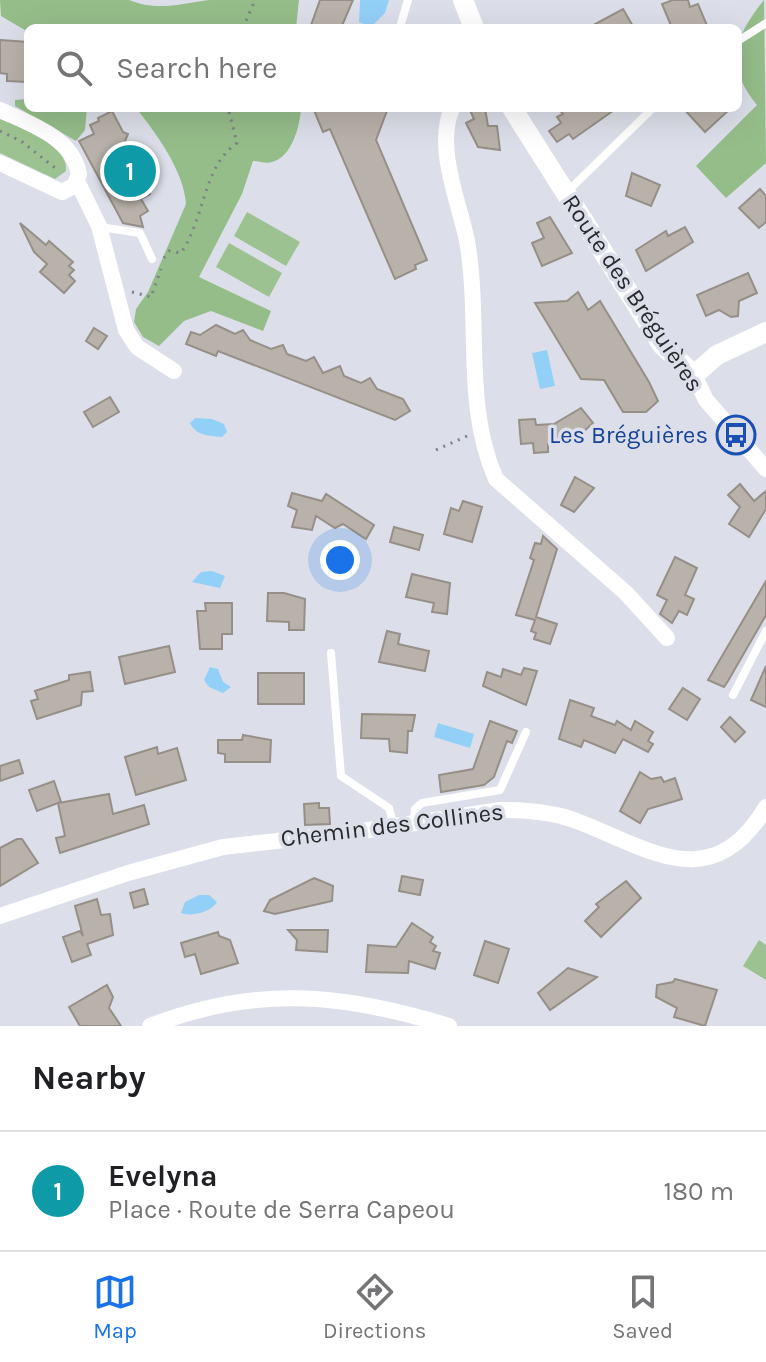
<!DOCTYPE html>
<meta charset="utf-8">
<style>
body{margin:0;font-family:Karla,sans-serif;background:#f2f2f2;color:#202124}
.you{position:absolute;left:340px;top:560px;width:28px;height:28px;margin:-20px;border:6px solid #fff;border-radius:50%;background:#1a73e8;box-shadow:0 0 0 12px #1a73e833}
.badge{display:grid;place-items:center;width:52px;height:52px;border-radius:50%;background:#1a73e8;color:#fff;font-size:26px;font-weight:700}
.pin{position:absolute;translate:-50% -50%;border:4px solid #fff;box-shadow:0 2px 8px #0006}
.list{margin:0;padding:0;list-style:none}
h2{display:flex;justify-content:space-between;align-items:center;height:104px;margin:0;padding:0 32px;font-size:34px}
h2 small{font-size:26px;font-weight:400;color:#757577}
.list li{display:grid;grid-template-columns:52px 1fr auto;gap:24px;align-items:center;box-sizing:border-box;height:120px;padding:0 32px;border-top:2px solid #e0e0e0}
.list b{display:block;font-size:30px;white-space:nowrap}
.list p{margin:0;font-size:26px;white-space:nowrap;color:#757577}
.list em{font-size:26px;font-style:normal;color:#757577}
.icon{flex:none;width:44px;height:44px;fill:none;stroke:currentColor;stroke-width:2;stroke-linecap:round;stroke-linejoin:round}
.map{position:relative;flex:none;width:766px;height:1026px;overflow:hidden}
.search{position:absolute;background:#fff;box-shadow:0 8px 32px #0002;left:24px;right:24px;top:24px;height:88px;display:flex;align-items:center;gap:20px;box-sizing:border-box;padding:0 28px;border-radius:12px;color:#757577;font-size:30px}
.sheet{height:224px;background:#fff}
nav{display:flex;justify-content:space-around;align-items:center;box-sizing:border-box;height:112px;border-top:2px solid #e0e0e0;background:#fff;font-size:22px;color:#757577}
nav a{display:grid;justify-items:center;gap:4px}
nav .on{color:#1a73e8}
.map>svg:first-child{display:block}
</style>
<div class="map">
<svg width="766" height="1026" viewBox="0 0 766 1026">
<rect width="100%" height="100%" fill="#dcdfe9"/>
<g fill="#9bc290">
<path d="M0,119C22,126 68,144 66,171L55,179L0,153Z"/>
<path d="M247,212L300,242L286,266L234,236Z"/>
<path d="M229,243L282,273L269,297L216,267Z"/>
<path d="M759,940L766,945V980L743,966Z"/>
</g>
<g fill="#95bd8a">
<path d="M0,0H129C158,12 182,3 210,0C239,0 270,0 299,0L296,28H28V32L1,16Z"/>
<path d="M764,0L766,163L726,198L696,166L757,105C725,66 733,38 764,0Z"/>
<path d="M28,99V108H87L85,130L76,141L15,106V100Z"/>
<path d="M136,108H301C300,126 292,157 272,162C267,164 259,161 253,161L242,194L199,277L271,311L263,331L211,311L184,321L159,346L143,337L134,322L136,309L148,292L186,204C184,171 156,133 136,108Z"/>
</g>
<g fill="#93d0f7">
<path d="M360,0H389L385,13L371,27L359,22Z"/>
<path d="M547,350L555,386L540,389L532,353Z"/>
<path d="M195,418L212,419L224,424L227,432L222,437C209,435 197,437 190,423Z"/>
<path d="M212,571L225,576L220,588L192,582L201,572Z"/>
<path d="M210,667L218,669L223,682L231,687L223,693L209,687L204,680Z"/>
<path d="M438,723L474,734L470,748L434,737Z"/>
<path d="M199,895H209L217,902C211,912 192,917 181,913L185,902Z"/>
</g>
<g fill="#b9b2aa" stroke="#968f87" stroke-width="2">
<path d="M320,0H353L341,28H310Z"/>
<path d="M673,0H688L690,7L698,4L708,28H672L662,4Z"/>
<path d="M623,9L634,28H588Z"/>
<path d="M0,40L28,42V82L7,81V74L0,73Z"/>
<path d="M313,108H388L376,140L427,260L415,265L416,269L395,279L330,129L323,132Z"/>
<path d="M469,108H485L488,126H497L500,150L478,147L466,123L474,119Z"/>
<path d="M558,108H617L573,139L569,134L557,142L549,131L561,123L557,117L563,114Z"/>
<path d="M683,108H731L705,132Z"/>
<path d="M112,111L123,132L128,134L116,162L137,169L150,194L141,199L148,211L140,216L143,227L123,223L79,141L94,134L90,125L99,121L98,118Z"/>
<path d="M632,173L660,185L651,206L626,196Z"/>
<path d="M760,189L766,196V222L759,228L739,208Z"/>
<path d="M550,217L572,253L542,266L532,243L544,238L537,223Z"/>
<path d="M20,223L46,245L49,241L73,262L69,266L74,270L69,275L75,281L64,293L40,272L47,264L34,252Z"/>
<path d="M685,227L693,242L646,271L636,250L666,231L668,236Z"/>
<path d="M748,273L757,293L739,301L738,316L731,317L719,310L706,316L697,295Z"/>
<path d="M578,292L588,310L600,301L649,382L658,401L646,412H623L604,380L581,379L535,303L567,301Z"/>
<path d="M216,325L235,334L243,330L250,340L271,349L283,345L287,354L306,361L314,357L323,373L340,366L344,376L361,383L370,378L377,389L403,399L410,411L395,420L218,351L216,356L186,344L191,332L200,335Z"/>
<path d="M94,328L107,336L98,349L86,341Z"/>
<path d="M110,397L119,412L93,427L84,412Z"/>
<path d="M581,408L593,423L571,443L569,440L548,444V452L534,453L533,443L521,444L519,420L535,419L536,425L554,424Z"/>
<path d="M575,477L594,488L574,512L561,505Z"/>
<path d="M740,484L754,501L766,491V509L749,537L729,524L740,507L728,495Z"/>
<path d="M292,493L322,501L326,494L374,525L366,539L343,524L335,528L316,516L312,530L292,527L297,510L288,506Z"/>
<path d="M463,501L482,507L472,542L444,534L451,508L459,511Z"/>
<path d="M394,527L423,535L419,550L390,542Z"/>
<path d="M543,536L557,549L536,617L557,624L550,644L534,639L536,633L531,631L535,620L516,615L534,560L530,558L535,543L541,544Z"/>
<path d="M675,557L697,568L685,595L694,599L687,615L679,611L672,623L660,614L667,600L657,595Z"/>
<path d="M412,574L450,583L447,614L432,612L434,603L406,597Z"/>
<path d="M766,581V615L728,681L724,687L708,680Z"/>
<path d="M268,593H284L305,599L304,630H289V622L267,621Z"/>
<path d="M205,603H232V634H222V649H200L197,611H206Z"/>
<path d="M387,631L400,634L398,644L429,651L425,671L379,662Z"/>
<path d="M169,646L175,672L125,684L119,657Z"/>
<path d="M766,666V707L751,700Z"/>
<path d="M524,668L537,671L526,705L483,686L487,672L501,677L503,669L521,675Z"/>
<path d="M90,672L93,691L82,692L81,705L37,719L31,701L38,699L35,691L69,680V675Z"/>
<rect x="258" y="673" width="46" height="31"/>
<path d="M683,688L700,699L687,720L669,709Z"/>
<path d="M570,700L594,708L591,716L615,725L617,721L631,730L635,721L653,732L648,741L653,744L648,752L623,739L615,753L584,740L581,747L559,739Z"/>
<path d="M362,714L415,715L412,731H408L407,753L390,751L389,739L361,738Z"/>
<path d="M730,717L745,732L735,742L721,727Z"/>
<path d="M490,721L517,731L512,743L507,741L494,777L484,785L441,792L439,775L473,769Z"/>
<path d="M243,735L271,740L270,762H225V754L218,753V740H242Z"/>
<path d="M157,747L158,754L177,748L186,780L136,795L125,757Z"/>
<path d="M19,760L23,773L0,781V766Z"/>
<path d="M640,772L651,779L661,777L664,782L675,778L682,799L648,809L640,823L620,811Z"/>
<path d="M54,781L61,802L37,811L29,790Z"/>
<path d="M109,794L113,814L144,805L149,824L60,853L56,838L65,836L58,803Z"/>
<path d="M319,803V808H329L330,824L305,825L304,804Z"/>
<path d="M17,839H22L38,863L0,886V848Z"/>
<path d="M402,876L423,880L420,895L399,891Z"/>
<path d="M314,878L333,886L332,901L275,914L264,911L270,900Z"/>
<path d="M626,881L641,898L601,937L585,921L599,907L596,904Z"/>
<path d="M144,889L148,904L134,908L130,893Z"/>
<path d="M97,899L101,915L110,914L113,935L87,944L91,955L72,962L63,937L80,931L83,936L75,906Z"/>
<path d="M412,923L433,937L430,942L436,946L433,951L440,953L435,969L409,961L408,973L366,972L368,945L396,947Z"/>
<path d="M288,930H328L327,952L296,950L297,940Z"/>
<path d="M218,932L219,936L230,940L238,963L201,974L195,954L185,957L181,943Z"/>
<path d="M485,941L509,949L498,983L474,975Z"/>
<path d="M568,968L597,977L550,1010L538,993Z"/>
<path d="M675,979L717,990L705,1026L674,1017L677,1008L656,997L657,985L673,982Z"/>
<path d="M107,985L113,997L109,1008L121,1026H80L69,1007Z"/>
</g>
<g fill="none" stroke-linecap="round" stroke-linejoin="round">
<g stroke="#7d7f86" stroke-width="3" stroke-dasharray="2 6" stroke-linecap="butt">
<path d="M243,28L255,0"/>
<path d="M0,131L21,141L59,171"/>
<path d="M164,258L169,251L181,253C205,218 203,166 237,143L228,108"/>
<path d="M132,292L151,297L161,269"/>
<path d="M436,450L467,436"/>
</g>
<g stroke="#fff" stroke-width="8">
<path d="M400,27L408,0"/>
<path d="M738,41L766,23"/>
<path d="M566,193L653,108"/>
<path d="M100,227L140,233L152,259"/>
<path d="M331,653L341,776L389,808L394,826"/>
<path d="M733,695L766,631"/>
<path d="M414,823L415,809L422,803L500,790L526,732"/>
</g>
<g stroke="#fff" stroke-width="16">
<path d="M452,108C435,148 459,201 467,241C481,319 463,406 496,479L626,593L667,638"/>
<path d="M0,110C30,124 72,137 79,174L74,186L62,192L0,163"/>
<path d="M77,181L99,226L126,330L137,347L174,371"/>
<path d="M694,375L706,400L766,469"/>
<path d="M0,916L128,873L223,847L356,832L501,810C526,810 551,812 574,820C647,847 711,899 766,807"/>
<path d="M150,1026C256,985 342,993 449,1026"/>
</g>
<g stroke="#fff" stroke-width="20">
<path d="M463,0L474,28"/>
<path d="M512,108L650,326L662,345L694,375L717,355L766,332"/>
</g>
</g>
<defs>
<symbol id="bus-ring" viewBox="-11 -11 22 22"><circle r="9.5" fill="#dcdfe9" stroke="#1a4fb4" stroke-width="1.5"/><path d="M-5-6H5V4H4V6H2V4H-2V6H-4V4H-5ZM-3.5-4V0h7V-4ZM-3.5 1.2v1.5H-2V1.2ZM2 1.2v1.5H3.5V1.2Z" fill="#1a4fb4"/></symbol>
</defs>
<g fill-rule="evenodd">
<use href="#bus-ring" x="714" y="413" width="44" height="44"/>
</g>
<g text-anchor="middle" stroke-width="7" stroke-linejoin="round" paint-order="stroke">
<g font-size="24" fill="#292a2d" stroke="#dcdfe9">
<text transform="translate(633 293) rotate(56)" y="8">Route des Bréguières</text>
<text transform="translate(392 825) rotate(-7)" y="8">Chemin des Collines</text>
</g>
<g font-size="24" fill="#164399" stroke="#dcdfe9" text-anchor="end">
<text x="708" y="443">Les Bréguières</text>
</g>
</g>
</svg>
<div class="you"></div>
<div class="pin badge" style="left:130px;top:171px;background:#0f9aa8">1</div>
<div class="search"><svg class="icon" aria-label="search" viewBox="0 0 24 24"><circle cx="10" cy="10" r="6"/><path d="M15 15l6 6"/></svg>Search here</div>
</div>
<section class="sheet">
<h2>Nearby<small></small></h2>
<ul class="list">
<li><span class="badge" style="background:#0f9aa8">1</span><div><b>Evelyna</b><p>Place · Route de Serra Capeou</p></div><em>180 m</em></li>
</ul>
</section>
<nav>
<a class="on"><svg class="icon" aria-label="map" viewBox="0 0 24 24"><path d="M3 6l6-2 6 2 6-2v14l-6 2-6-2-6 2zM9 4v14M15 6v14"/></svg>Map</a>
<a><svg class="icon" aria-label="directions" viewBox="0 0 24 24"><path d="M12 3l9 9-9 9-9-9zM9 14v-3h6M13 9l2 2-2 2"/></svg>Directions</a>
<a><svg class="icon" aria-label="saved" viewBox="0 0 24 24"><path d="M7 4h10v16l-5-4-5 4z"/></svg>Saved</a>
</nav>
